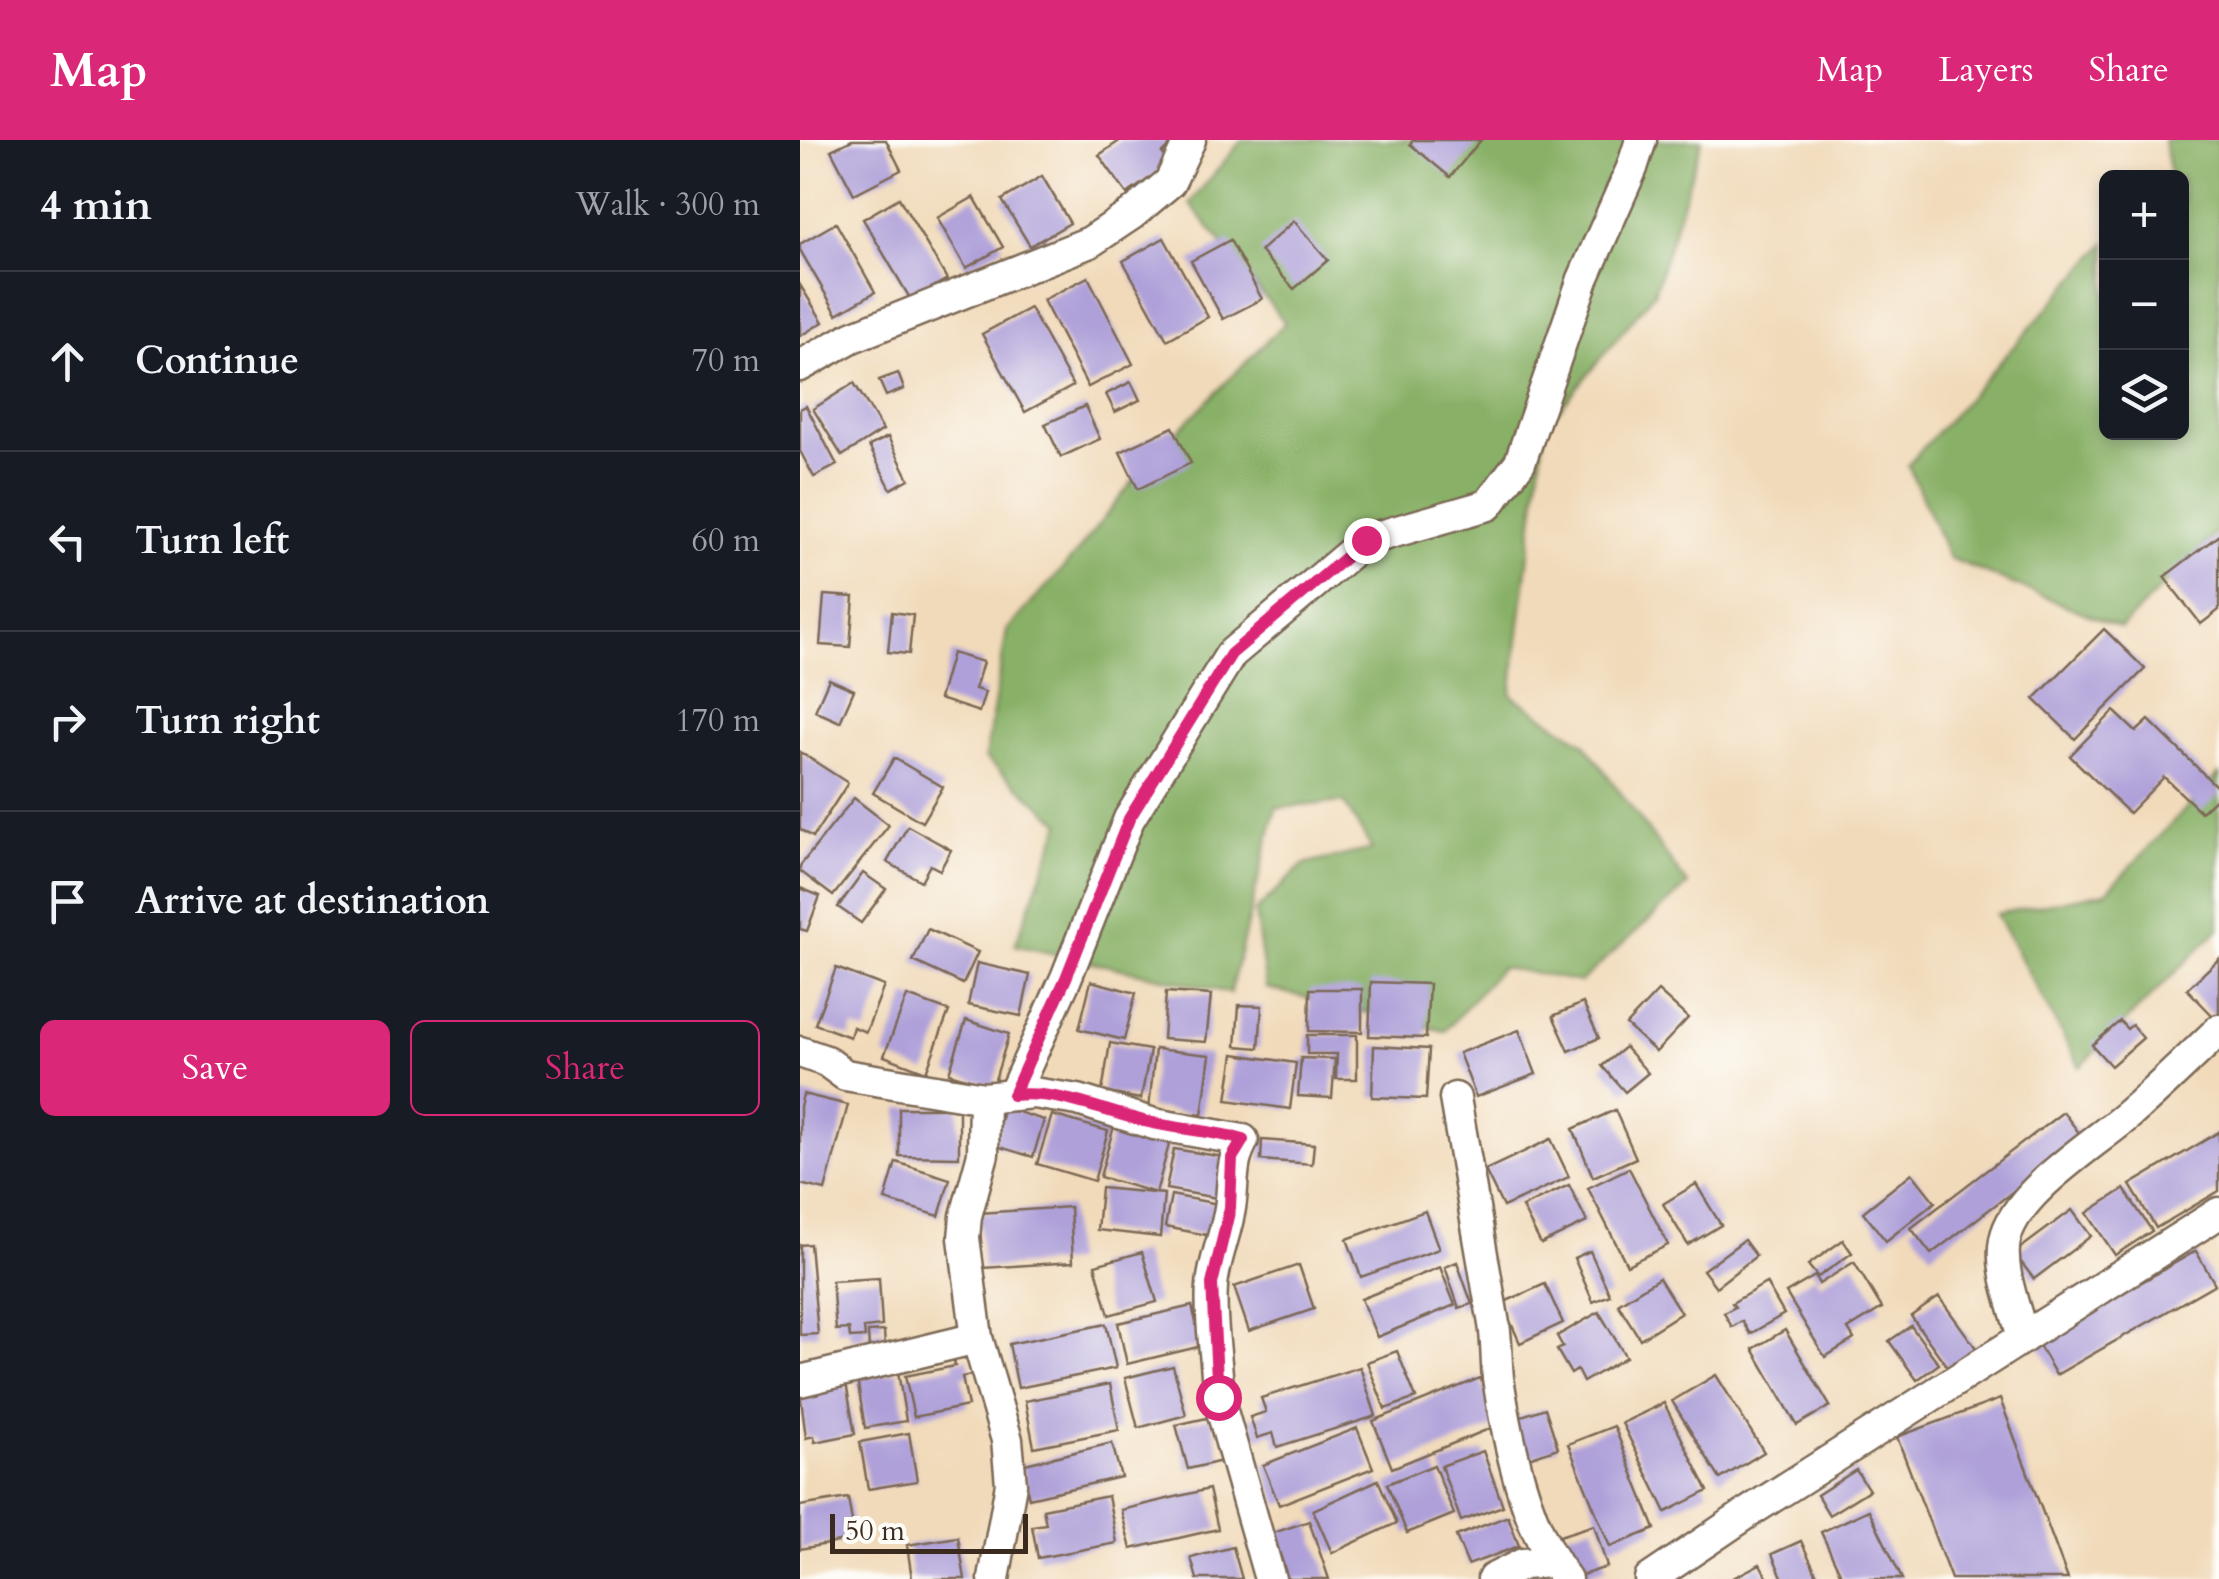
<!DOCTYPE html>
<meta charset="utf-8">
<style>
body{margin:0;font-family:Cardo,serif;background:#242831;color:#f1f3f6}
.controls{position:absolute;right:30px;top:30px;display:grid;overflow:hidden;border-radius:15px;box-shadow:0 5px 15px #0003}
.controls button{width:90px;height:90px;display:grid;place-items:center;padding:0;border:0;border-bottom:2px solid #363941;background:#171b24;color:#f1f3f6;font:50px sans-serif}
.scale{position:absolute;left:30px;bottom:25px;width:198px;box-sizing:border-box;padding-left:10px;border:5px solid #3b2a1e;border-top:0;font-size:28px;line-height:35px;white-space:nowrap;color:#3b2a1e;-webkit-text-stroke:8px #fdfcf7;paint-order:stroke}
.stop{position:absolute;width:30px;height:30px;margin:-22px;border:8px solid #db2777;border-radius:50%;background:#fff}
.stop.end{background:#db2777;border-color:#fff;box-shadow:0 2px 10px #0008}
.list{margin:0;padding:0;list-style:none}
h2{display:flex;justify-content:space-between;align-items:center;height:130px;margin:0;padding:0 40px;font-size:42px}
h2 small{font-size:32px;font-weight:400;color:#9ea1a6}
.list li{display:grid;grid-template-columns:65px 1fr auto;gap:30px;align-items:center;box-sizing:border-box;height:180px;padding:0 40px;border-top:2px solid #363941}
.list b{display:block;font-size:38px;white-space:nowrap}
.list em{font-size:32px;font-style:normal;color:#9ea1a6}
.actions{display:flex;gap:20px;padding:30px 40px}
.actions a{flex:1;padding:22px 0;border:2px solid #db2777;border-radius:15px;text-align:center;font-size:35px;color:#db2777}
.actions .main{background:#db2777;color:#fff}
.icon{flex:none;width:55px;height:55px;fill:none;stroke:currentColor;stroke-width:2;stroke-linecap:round;stroke-linejoin:round}
.map{position:relative;flex:none;width:1419px;height:1439px;overflow:hidden}
header{display:flex;align-items:center;gap:60px;box-sizing:border-box;height:140px;padding:0 50px;background:#db2777;color:#fff}
header strong{font-size:48px}
nav{display:flex;gap:55px;margin-inline-start:auto;font-size:35px}
main{display:flex}
aside{flex:1;background:#171b24}
.map>svg:first-child{display:block}
</style>
<header>
<strong>Map</strong>
<nav><a>Map</a><a>Layers</a><a>Share</a></nav>
</header>
<main>
<aside>
<h2>4 min<small>Walk · 300 m</small></h2>
<ul class="list">
<li><svg class="icon" aria-label="ahead" viewBox="0 0 24 24"><path d="M12 20V5M6 11l6-6 6 6"/></svg><div><b>Continue</b></div><em>70 m</em></li>
<li><svg class="icon" aria-label="left" viewBox="0 0 24 24"><path d="M17 20v-9H6M10 6l-5 5 5 5"/></svg><div><b>Turn left</b></div><em>60 m</em></li>
<li><svg class="icon" aria-label="right" viewBox="0 0 24 24"><path d="M7 20v-9h11M14 6l5 5-5 5"/></svg><div><b>Turn right</b></div><em>170 m</em></li>
<li><svg class="icon" aria-label="arrive" viewBox="0 0 24 24"><path d="M6 21V4h12l-3 4 3 4H6"/></svg><div><b>Arrive at destination</b></div></li>
</ul>
<div class="actions"><a class="main">Save</a><a>Share</a></div>
</aside>
<div class="map">
<svg width="1419" height="1439" viewBox="0 0 1419 1439">
<rect width="100%" height="100%" fill="#fdfcf7"/>
<filter id="ink" filterUnits="userSpaceOnUse"><feTurbulence type="fractalNoise" baseFrequency=".01" numOctaves="2"/><feDisplacementMap in="SourceGraphic" scale="20" xChannelSelector="R" yChannelSelector="G"/><feConvolveMatrix kernelMatrix="1 2 1 2 8 2 1 2 1" color-interpolation-filters="sRGB"/></filter>
<filter id="wash" filterUnits="userSpaceOnUse"><feTurbulence type="fractalNoise" baseFrequency=".0048" numOctaves="4" result="noise"/><feDisplacementMap in="SourceGraphic" scale="40" xChannelSelector="R" yChannelSelector="G"/><feGaussianBlur stdDeviation="2.25" result="paint"/><feColorMatrix in="noise" values="0 0 0 0 0 0 0 0 0 0 0 0 0 0 0 0 0 1.4 0 .05"/><feComposite in="paint" operator="in"/></filter>
<g filter="url(#wash)">
<rect width="100%" height="100%" fill="#f1daba"/>
<g fill="#88b066" stroke="#626d42" stroke-width="2.5">
<path d="M442,0H902L854,153L745,287L711,555L784,603L888,745L780,842L701,827L645,891L466,848L455,772L503,725L572,709L544,662L476,668L430,853L215,805L261,683L185,618L207,490L275,415L350,319L485,183L390,63Z"/>
<path d="M1364,0H1419V390L1321,488L1149,418L1108,325L1306,103V292H1382V38L1370,37Z"/>
<path d="M1419,634V789L1280,927L1196,774L1306,752Z"/>
</g>
<g id="blocks">
<g fill="#afa0d9">
<path d="M52,0H86L101,30L54,54L31,10Z"/>
<path d="M321,0H371L374,4L362,13L370,24L327,54L299,15Z"/>
<path d="M613,0H681L650,37L610,4Z"/>
<path d="M242,36L270,83L230,106L202,60Z"/>
<path d="M174,57L203,107L166,128L137,78Z"/>
<path d="M99,58L147,139L111,160L63,79Z"/>
<path d="M494,81L528,120L494,149L460,111Z"/>
<path d="M36,83L75,152L37,174L0,110V104Z"/>
<path d="M364,98L408,177L367,200L323,121Z"/>
<path d="M430,100L462,159L423,179L391,121Z"/>
<path d="M288,137L333,224L288,247L243,160Z"/>
<path d="M0,145L23,182L0,196Z"/>
<path d="M230,168L273,246L225,272L182,194Z"/>
<path d="M98,233L104,249L86,256L79,240Z"/>
<path d="M331,242L340,260L315,272L306,254Z"/>
<path d="M54,243L83,290L42,316L13,269Z"/>
<path d="M6,266L37,325L14,337L0,311V269Z"/>
<path d="M285,266L300,299L261,317L245,284Z"/>
<path d="M373,287L391,323L338,349L320,312Z"/>
<path d="M88,297L109,339L91,349L69,306Z"/>
<path d="M1419,395V470L1401,484L1364,437Z"/>
<path d="M24,455L54,457L50,507L20,505Z"/>
<path d="M92,472L113,475L109,514L88,512Z"/>
<path d="M1304,489L1345,529L1275,599L1234,559Z"/>
<path d="M152,513L183,522L175,549L185,552L179,572L139,559Z"/>
<path d="M29,539L54,550L40,582L15,571Z"/>
<path d="M1314,571L1336,592L1349,580L1419,649V655L1401,672L1364,637L1329,673L1270,616Z"/>
<path d="M0,612L48,643L13,697L0,689Z"/>
<path d="M94,618L143,647L122,682L73,653Z"/>
<path d="M54,658L89,685L33,756L0,731V726Z"/>
<path d="M108,686L151,710L140,730L130,725L121,741L87,722Z"/>
<path d="M63,733L86,749L61,783L38,767Z"/>
<path d="M0,748L20,756L7,791L0,789Z"/>
<path d="M128,789L178,812L163,844L113,821Z"/>
<path d="M1419,819V876L1416,879L1387,849Z"/>
<path d="M177,823L230,835L221,876L168,865Z"/>
<path d="M36,828L84,846L66,892L53,887L50,897L15,884Z"/>
<path d="M291,841L336,853L324,900L279,889Z"/>
<path d="M571,842L629,844L626,898L569,896Z"/>
<path d="M510,849H562V892L509,891Z"/>
<path d="M858,851L888,878L856,912L826,885Z"/>
<path d="M366,852L411,855L406,902L363,899Z"/>
<path d="M107,856L149,871L126,932L84,916Z"/>
<path d="M783,863L799,898L769,911L753,876Z"/>
<path d="M439,865L462,866L459,908L436,906Z"/>
<path d="M166,880L209,894L193,946L149,933Z"/>
<path d="M1320,881L1327,889L1332,885L1343,898L1311,926L1292,905Z"/>
<path d="M719,890L736,934L676,957L659,913Z"/>
<path d="M507,895H557V939H536L537,914H507Z"/>
<path d="M310,903L350,910L341,959L302,952Z"/>
<path d="M574,906L629,909L626,959L572,957Z"/>
<path d="M825,907L848,933L825,952L802,926Z"/>
<path d="M355,909L410,915L402,975L349,968Z"/>
<path d="M434,914L496,923L490,969L427,960Z"/>
<path d="M501,918L535,919L532,958L498,956Z"/>
<path d="M3,954L48,965L25,1050L0,1044V967Z"/>
<path d="M99,968H159V1017L99,1016Z"/>
<path d="M204,968L244,980L233,1017L193,1005Z"/>
<path d="M815,970L836,1018L793,1037L773,989Z"/>
<path d="M1263,972L1283,998L1131,1114L1111,1088Z"/>
<path d="M252,975L308,991L294,1041L237,1024Z"/>
<path d="M314,986L370,1001L356,1053L300,1037Z"/>
<path d="M1419,992V1051L1356,1088L1330,1045Z"/>
<path d="M751,999L769,1037L703,1067L685,1030Z"/>
<path d="M462,1000L514,1004L512,1024L461,1020Z"/>
<path d="M374,1009L424,1017L417,1058L366,1049Z"/>
<path d="M96,1022L150,1039L139,1076L85,1060Z"/>
<path d="M829,1028L868,1105L827,1125L788,1048Z"/>
<path d="M1112,1033L1135,1062L1086,1101L1063,1072Z"/>
<path d="M896,1044L921,1085L888,1105L863,1064Z"/>
<path d="M769,1045L787,1082L741,1104L722,1067Z"/>
<path d="M301,1048L364,1054L360,1097L297,1090Z"/>
<path d="M1324,1049L1352,1091L1315,1115L1287,1073Z"/>
<path d="M371,1055L418,1064L412,1096L365,1087Z"/>
<path d="M270,1067L273,1122L183,1128L179,1073Z"/>
<path d="M1272,1070L1291,1096L1234,1139L1214,1113Z"/>
<path d="M625,1071L639,1109L561,1137L547,1099Z"/>
<path d="M944,1100L956,1116L916,1147L903,1130Z"/>
<path d="M1043,1100L1052,1113L1018,1137L1008,1125Z"/>
<path d="M10,1104L18,1194L0,1195V1105Z"/>
<path d="M790,1111L810,1155L793,1162L774,1118Z"/>
<path d="M1396,1111L1415,1144L1256,1235L1237,1202Z"/>
<path d="M342,1112L357,1162L309,1175L295,1125Z"/>
<path d="M657,1122L672,1164L659,1168L645,1127Z"/>
<path d="M1054,1122L1082,1168L1048,1189L1054,1199L1025,1217L986,1153L1015,1136L1019,1144Z"/>
<path d="M499,1125L514,1169L449,1191L434,1147Z"/>
<path d="M640,1127L655,1165L577,1197L561,1159Z"/>
<path d="M79,1138L82,1186L64,1188L65,1197L50,1198L49,1189L36,1190L32,1141Z"/>
<path d="M859,1138L881,1173L840,1199L818,1164Z"/>
<path d="M966,1143L984,1174L950,1194L942,1181L932,1187L924,1173L935,1167L932,1163Z"/>
<path d="M745,1144L763,1183L720,1203L702,1163Z"/>
<path d="M1139,1157L1176,1208L1148,1228L1111,1176Z"/>
<path d="M392,1166L402,1206L327,1224L318,1183Z"/>
<path d="M799,1172L826,1217L783,1242L777,1230L771,1234L757,1210L763,1207L757,1196Z"/>
<path d="M306,1184L316,1228L218,1248L209,1204Z"/>
<path d="M1111,1186L1139,1224L1117,1240L1089,1201Z"/>
<path d="M985,1190L1030,1266L997,1285L953,1209Z"/>
<path d="M84,1191L85,1209L69,1210L68,1192Z"/>
<path d="M597,1211L616,1258L585,1269L567,1222Z"/>
<path d="M168,1218L171,1235L162,1237L168,1266L114,1277L105,1236L155,1226L154,1221Z"/>
<path d="M373,1226L386,1275L338,1288L325,1238Z"/>
<path d="M560,1227L576,1276L477,1307L473,1293L457,1298L450,1277L466,1272L461,1258Z"/>
<path d="M98,1232L106,1281L65,1288L57,1238Z"/>
<path d="M916,1235L964,1312L920,1339L872,1261Z"/>
<path d="M45,1237L55,1294L15,1302L14,1296L6,1298L0,1251Z"/>
<path d="M680,1238L699,1285L592,1328L573,1281Z"/>
<path d="M310,1244L319,1290L234,1307L225,1261Z"/>
<path d="M1200,1259L1268,1439H1151L1097,1297Z"/>
<path d="M864,1263L908,1351L866,1372L822,1283Z"/>
<path d="M745,1268L758,1308L726,1319L713,1279Z"/>
<path d="M411,1277L422,1321L388,1329L376,1285Z"/>
<path d="M814,1286L855,1389L810,1407L768,1304Z"/>
<path d="M557,1288L573,1328L479,1365L463,1325Z"/>
<path d="M109,1293L117,1341L68,1349L60,1302Z"/>
<path d="M312,1303L321,1337L229,1358L221,1325Z"/>
<path d="M683,1311L703,1366L661,1381L641,1326Z"/>
<path d="M634,1325L654,1374L607,1393L587,1344Z"/>
<path d="M1056,1330L1069,1350L1029,1375L1017,1355Z"/>
<path d="M578,1340L597,1383L532,1413L513,1370Z"/>
<path d="M409,1349L418,1389L331,1409L321,1370Z"/>
<path d="M308,1356L317,1403L238,1418L232,1386L246,1384L243,1369Z"/>
<path d="M48,1358L55,1399L0,1409V1366Z"/>
<path d="M1069,1370L1102,1439H1043L1021,1392Z"/>
<path d="M708,1376L719,1406L668,1425L656,1396Z"/>
<path d="M509,1381L529,1439H488L473,1393Z"/>
<path d="M794,1385L807,1427L773,1438L759,1396Z"/>
<path d="M158,1397L165,1439H112L107,1405Z"/>
<path d="M1001,1401L1019,1439H983L972,1414Z"/>
<path d="M433,1407L442,1439H397L391,1418Z"/>
<path d="M960,1424L968,1439H931Z"/>
</g>
</g>
</g>
<g filter="url(#ink)">
<use href="#blocks" fill-opacity="0" stroke="#7b6855" stroke-width="2.5"/>
<g fill="none" stroke-linecap="round" stroke-linejoin="round">
<defs>
<g id="street">
<path d="M0,226L52,197L290,102L332,74L370,42L390,0"/>
<path d="M0,912L26,921L45,935L184,958L233,953L278,960L354,984L443,1000C430,1023 434,1043 430,1068C426,1094 414,1120 412,1146C409,1183 418,1220 418,1257L470,1439"/>
<path d="M213,955L266,838L329,679L431,514L566,400L688,365L720,322L783,139L832,28L841,0"/>
<path d="M184,958L183,1014L166,1076L164,1098L177,1198L207,1300L211,1344L194,1439"/>
<path d="M655,958C668,1033 681,1109 694,1184C697,1202 696,1220 698,1238C708,1302 725,1387 766,1439"/>
<path d="M1223,1198C1216,1169 1199,1130 1205,1100C1214,1053 1293,1005 1328,975C1359,948 1389,919 1419,890"/>
<path d="M0,1241L177,1198"/>
<path d="M693,1439L723,1424L753,1422"/>
<path d="M850,1439L955,1368L1419,1073"/>
</g>
</defs>
<use href="#street" stroke="#7b6855" stroke-width="35"/>
<use href="#street" stroke="#fff" stroke-width="30"/>
</g>
</g>
<g fill="none" stroke-linecap="round" stroke-linejoin="round" filter="url(#ink)">
<path stroke="#db2777" stroke-width="12" d="M418,1257L412,1144L430,1068L432,1018L443,1000C416,991 386,990 358,984C309,975 265,950 213,955L266,838L329,679L431,514L566,400"/>
</g>
</svg>
<div class="controls">
<button>+</button>
<button>−</button>
<button><svg class="icon" aria-label="layers" viewBox="0 0 24 24"><path d="M12 4l9 5-9 5-9-5zM3 14l9 5 9-5"/></svg></button>
</div>
<div class="scale">50 m</div>
<div class="stop" style="left:418px;top:1257px"></div>
<div class="stop end" style="left:566px;top:400px"></div>
</div>
</main>
